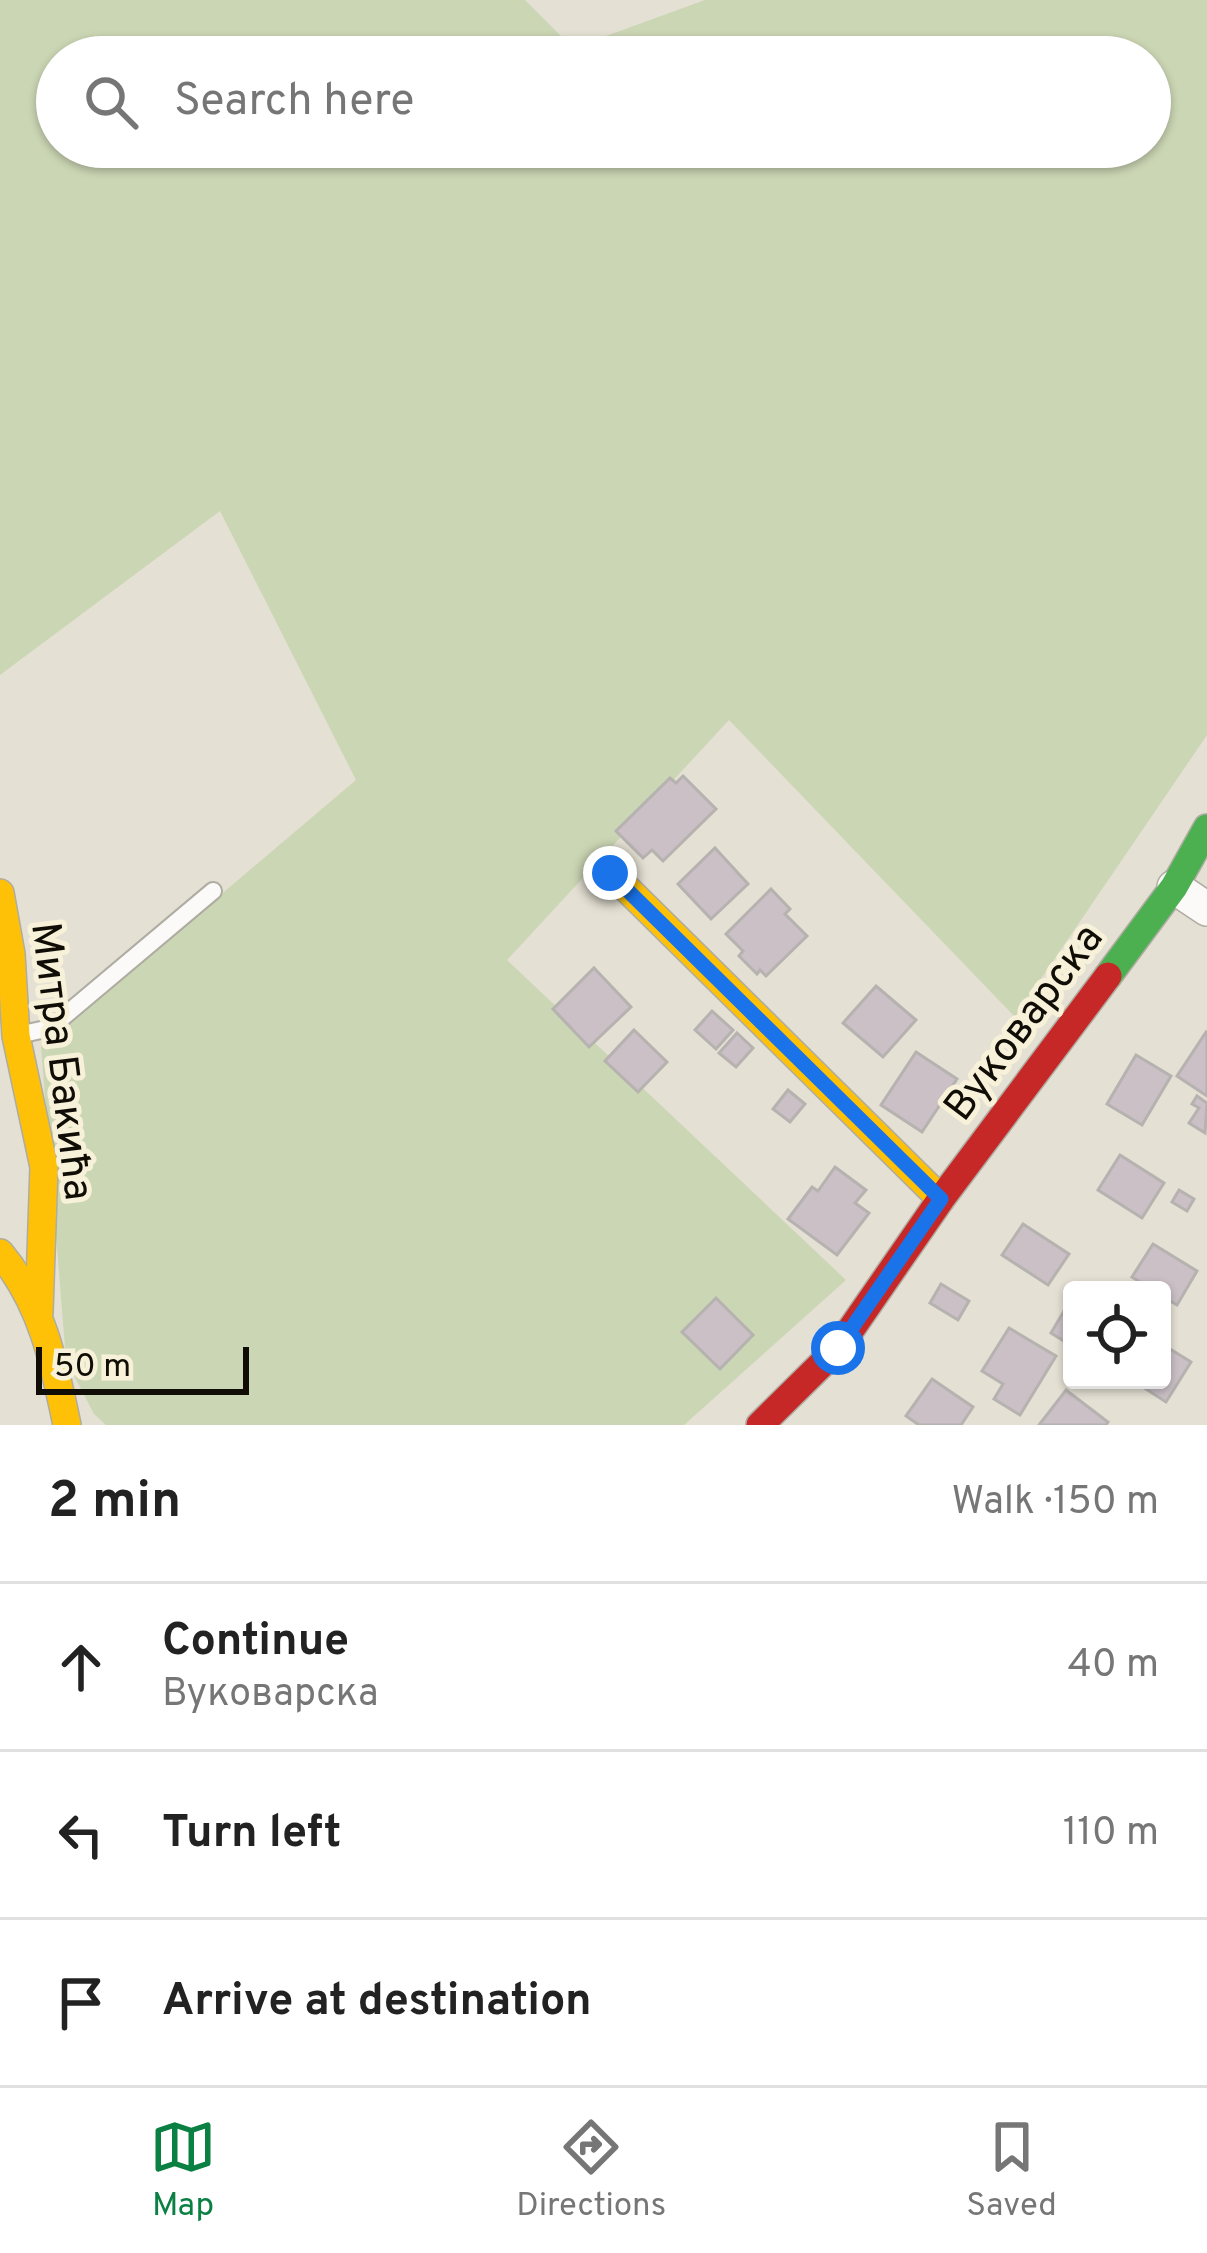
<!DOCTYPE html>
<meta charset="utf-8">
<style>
body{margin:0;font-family:Overpass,sans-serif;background:#f6f6f6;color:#222}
.controls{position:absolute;right:36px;bottom:36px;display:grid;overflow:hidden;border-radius:12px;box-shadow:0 3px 9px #0004}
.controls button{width:108px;height:108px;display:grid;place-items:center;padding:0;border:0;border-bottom:3px solid #e0e0e0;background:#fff;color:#222;font:60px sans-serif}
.scale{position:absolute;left:36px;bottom:30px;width:213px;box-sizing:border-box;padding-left:12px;border:6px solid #0f0d05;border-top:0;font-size:33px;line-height:42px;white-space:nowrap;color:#0f0d05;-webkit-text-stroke:9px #f8f1d9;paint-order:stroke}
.stop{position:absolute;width:36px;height:36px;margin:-27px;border:9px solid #1a73e8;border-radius:50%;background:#fff}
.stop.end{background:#1a73e8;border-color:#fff;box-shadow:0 3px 12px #0008}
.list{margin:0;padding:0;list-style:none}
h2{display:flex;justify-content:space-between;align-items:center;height:156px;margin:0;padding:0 48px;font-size:51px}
h2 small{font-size:39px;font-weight:400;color:#767676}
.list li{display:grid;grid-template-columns:78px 1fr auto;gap:36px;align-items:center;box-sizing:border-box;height:168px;padding:0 48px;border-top:3px solid #e0e0e0}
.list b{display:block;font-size:45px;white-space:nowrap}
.list p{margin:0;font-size:39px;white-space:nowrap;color:#767676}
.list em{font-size:39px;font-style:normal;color:#767676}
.icon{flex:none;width:66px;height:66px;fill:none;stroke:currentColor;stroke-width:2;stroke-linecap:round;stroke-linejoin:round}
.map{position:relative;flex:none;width:1207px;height:1425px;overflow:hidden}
.search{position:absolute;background:#fff;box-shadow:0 3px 9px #0004;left:36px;right:36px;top:36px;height:132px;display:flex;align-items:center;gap:30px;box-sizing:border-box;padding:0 42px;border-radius:66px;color:#767676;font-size:45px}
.sheet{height:660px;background:#fff}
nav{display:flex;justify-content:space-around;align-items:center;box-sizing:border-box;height:168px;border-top:3px solid #e0e0e0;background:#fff;font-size:33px;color:#767676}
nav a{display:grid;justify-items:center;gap:6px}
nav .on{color:#0b8043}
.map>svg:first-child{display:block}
</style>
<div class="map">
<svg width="1207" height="1425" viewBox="0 0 1207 1425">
<rect width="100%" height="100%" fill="#e4e0d3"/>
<path fill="#cbd6b4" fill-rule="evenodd" d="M0,0H525L573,48L705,0H1207V735L1015,1017L729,720L507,960L846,1280L684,1425H106L94,1414L66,1360L41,1047L356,780L220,511L0,675ZM57,57H1150V147H57Z"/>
<g fill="#cac0c6" stroke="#b6b2b0" stroke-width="3">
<path d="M683,776L716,809L663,861L652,850L643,858L616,831L670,778L676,783Z"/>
<path d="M715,848L748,884L711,919L678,884Z"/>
<path d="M771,889L790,909L785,914L807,936L766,976L760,970L757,974L739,956L743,951L726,934Z"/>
<path d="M594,968L631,1007L589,1047L553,1009Z"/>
<path d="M876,986L916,1020L883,1057L843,1023Z"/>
<path d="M712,1011L733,1030L716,1049L695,1030Z"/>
<path d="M634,1030L667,1062L638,1092L605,1061Z"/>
<path d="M1206,1032L1207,1033V1096L1177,1076Z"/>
<path d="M737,1033L753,1048L736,1067L719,1053Z"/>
<path d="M916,1052L957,1079L922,1132L881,1105Z"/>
<path d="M1136,1055L1171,1076L1142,1125L1107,1104Z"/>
<path d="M788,1090L805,1104L790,1122L773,1109Z"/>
<path d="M1197,1096L1207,1103L1205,1133L1189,1123L1199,1108L1192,1104Z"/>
<path d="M1120,1155L1164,1183L1142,1218L1098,1190Z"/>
<path d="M835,1167L866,1190L855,1203L869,1213L837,1255L788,1219L812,1187L818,1191Z"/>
<path d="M1179,1190L1194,1199L1187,1211L1172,1202Z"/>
<path d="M1023,1224L1069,1254L1048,1285L1002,1255Z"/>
<path d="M1153,1244L1197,1271L1177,1305L1162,1296V1290H1153L1132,1277Z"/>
<path d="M941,1284L969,1301L958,1320L930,1303Z"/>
<path d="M716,1298L753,1335L720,1369L682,1332Z"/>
<path d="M1064,1311L1072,1316V1346L1051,1333Z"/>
<path d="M1009,1328L1056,1356L1020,1415L994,1399L1003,1384L982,1371Z"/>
<path d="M1162,1344L1191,1362L1166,1402L1132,1380H1162Z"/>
<path d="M932,1379L973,1407L961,1425H919L906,1416Z"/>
<path d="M1066,1390L1108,1422L1106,1425H1039Z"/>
</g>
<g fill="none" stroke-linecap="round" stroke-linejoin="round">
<defs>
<path id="lane" d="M23,1034L50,1028L213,891"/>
<path id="street" d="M1174,887L1207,909"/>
<path id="fast" d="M1108,976L1174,887L1207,828"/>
<g id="slow">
<path d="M611,873L941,1199"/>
<path d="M0,893L11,954L16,1036L44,1167L39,1312"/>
<path d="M0,1253C42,1303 54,1362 67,1425"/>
</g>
<path id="jam" d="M760,1425L838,1348L941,1199L1108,976"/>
</defs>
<use href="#lane" stroke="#afaca2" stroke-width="20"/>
<use href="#street" stroke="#afaca2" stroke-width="36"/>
<use href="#fast" stroke="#afaca2" stroke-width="30"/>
<use href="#slow" stroke="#afaca2" stroke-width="30"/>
<use href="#jam" stroke="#afaca2" stroke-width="30"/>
<use href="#lane" stroke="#fbfaf8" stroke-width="16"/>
<use href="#street" stroke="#fbfaf8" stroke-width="33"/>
<use href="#fast" stroke="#4caf50" stroke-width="27"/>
<use href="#slow" stroke="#ffc107" stroke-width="27"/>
<use href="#jam" stroke="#c62828" stroke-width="27"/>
</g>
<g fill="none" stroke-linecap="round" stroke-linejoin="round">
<path stroke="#1a73e8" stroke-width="15" d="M610,873L941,1199L838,1348"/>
</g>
<g text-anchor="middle" stroke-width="10" stroke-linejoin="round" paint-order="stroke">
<g font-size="42" fill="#0f0d05" stroke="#f8f1d9">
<text transform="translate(1022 1021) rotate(-53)" y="15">Вуковарска</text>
<text transform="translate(64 1061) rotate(83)" y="15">Митра Бакића</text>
</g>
</g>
</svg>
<div class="controls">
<button><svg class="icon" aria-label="locate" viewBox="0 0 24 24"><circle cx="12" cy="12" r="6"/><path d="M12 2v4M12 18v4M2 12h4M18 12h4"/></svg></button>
</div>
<div class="scale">50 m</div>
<div class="stop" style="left:838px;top:1348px"></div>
<div class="stop end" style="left:610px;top:873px"></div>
<div class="search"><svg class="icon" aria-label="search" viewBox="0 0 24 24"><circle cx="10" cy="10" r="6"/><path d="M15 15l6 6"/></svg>Search here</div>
</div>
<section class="sheet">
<h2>2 min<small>Walk · 150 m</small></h2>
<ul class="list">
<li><svg class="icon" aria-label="ahead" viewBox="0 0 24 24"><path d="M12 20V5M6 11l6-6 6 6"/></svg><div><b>Continue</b><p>Вуковарска</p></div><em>40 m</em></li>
<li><svg class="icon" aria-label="left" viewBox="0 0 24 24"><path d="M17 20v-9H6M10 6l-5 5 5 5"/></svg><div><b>Turn left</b></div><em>110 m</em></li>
<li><svg class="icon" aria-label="arrive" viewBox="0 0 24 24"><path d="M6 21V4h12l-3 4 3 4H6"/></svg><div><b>Arrive at destination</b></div></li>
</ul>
</section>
<nav>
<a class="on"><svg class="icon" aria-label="map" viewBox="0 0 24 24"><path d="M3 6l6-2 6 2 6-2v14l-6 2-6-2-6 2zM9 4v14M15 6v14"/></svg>Map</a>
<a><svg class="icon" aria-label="directions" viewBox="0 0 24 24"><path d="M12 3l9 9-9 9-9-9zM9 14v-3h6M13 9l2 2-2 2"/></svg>Directions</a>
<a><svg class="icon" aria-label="saved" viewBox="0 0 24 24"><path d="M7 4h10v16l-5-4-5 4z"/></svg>Saved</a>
</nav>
